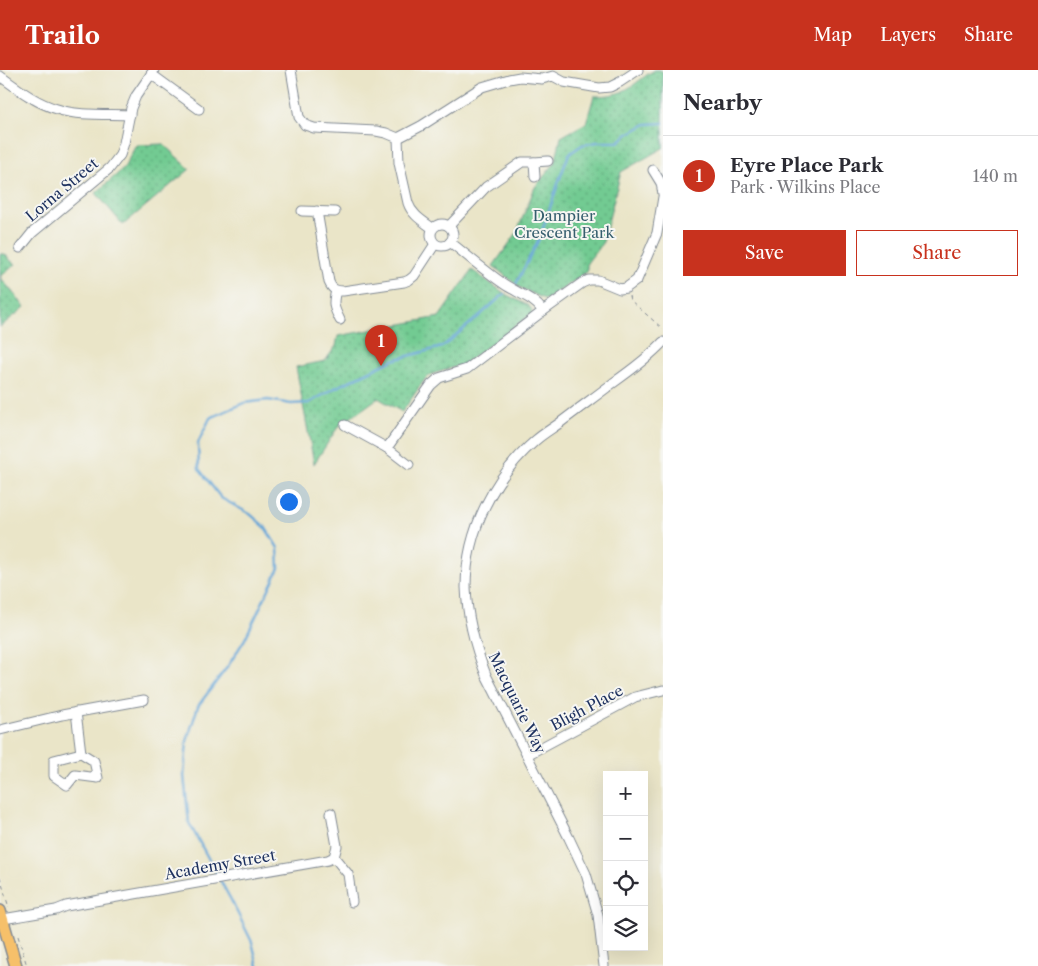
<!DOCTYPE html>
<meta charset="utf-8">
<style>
body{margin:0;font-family:"Libre Caslon Text",serif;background:#f2f2f3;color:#2b2b33}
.controls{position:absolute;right:15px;bottom:15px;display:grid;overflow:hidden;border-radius:0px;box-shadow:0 5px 20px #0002}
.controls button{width:45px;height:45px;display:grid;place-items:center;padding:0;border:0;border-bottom:1px solid #e1e1e2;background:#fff;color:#2b2b33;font:25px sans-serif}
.you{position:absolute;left:288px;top:431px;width:18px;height:18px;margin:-12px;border:4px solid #fff;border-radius:50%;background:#1a73e8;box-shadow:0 0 0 8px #1a73e833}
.badge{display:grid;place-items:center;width:32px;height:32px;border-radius:50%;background:#c8321e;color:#fff;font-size:16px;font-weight:700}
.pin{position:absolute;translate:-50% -41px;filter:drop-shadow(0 1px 2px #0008)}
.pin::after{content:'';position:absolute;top:26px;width:18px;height:15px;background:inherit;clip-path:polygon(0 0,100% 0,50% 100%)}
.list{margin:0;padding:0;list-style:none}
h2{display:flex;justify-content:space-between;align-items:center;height:65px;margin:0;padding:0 20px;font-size:21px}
h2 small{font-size:16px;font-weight:400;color:#7c7c81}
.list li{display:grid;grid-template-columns:32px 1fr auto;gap:15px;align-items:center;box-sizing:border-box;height:80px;padding:0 20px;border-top:1px solid #e1e1e2}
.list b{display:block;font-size:19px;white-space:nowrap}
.list p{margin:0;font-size:16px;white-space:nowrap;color:#7c7c81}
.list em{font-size:16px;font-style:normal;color:#7c7c81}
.actions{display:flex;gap:10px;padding:15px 20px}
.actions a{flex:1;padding:11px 0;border:1px solid #c8321e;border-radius:0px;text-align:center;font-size:18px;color:#c8321e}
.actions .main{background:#c8321e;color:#fff}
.icon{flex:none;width:28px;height:28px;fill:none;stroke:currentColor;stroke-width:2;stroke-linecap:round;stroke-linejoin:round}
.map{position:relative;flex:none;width:663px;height:896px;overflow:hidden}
header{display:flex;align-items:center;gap:30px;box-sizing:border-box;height:70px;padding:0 25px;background:#c8321e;color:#fff}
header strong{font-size:24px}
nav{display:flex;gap:28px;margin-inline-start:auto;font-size:18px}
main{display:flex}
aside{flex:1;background:#fff}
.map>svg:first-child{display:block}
</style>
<header>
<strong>Trailo</strong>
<nav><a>Map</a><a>Layers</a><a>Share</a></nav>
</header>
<main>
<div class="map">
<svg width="663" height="896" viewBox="0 0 663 896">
<defs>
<pattern id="park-dots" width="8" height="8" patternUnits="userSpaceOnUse" patternTransform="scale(1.25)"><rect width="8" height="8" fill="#72cb92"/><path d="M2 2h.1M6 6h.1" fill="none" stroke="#5da57a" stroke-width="1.8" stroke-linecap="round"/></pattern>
</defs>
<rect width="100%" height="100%" fill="#f6f6f2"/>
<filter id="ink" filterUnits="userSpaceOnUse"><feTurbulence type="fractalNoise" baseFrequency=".02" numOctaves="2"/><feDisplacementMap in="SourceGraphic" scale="10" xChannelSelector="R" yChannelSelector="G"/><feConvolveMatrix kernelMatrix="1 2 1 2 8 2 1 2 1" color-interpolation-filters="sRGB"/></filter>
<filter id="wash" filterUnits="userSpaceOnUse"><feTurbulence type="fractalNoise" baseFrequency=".0096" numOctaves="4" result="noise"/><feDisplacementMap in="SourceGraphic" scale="20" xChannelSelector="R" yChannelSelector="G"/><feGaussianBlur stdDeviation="1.12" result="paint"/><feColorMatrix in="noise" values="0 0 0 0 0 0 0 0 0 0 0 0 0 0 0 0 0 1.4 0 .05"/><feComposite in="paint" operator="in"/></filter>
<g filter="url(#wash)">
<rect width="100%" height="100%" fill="#eae5c8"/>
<g fill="url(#park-dots)" stroke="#467d78">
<path d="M655,0H660L663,2V78L621,102L603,172L587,193V202L546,230L519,217L493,196L516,164L535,117L555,93L561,67L586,53L594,26C604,26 616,25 625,20C636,15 644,5 655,0Z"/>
<path d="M163,74L190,99L123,155L96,123L124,98L136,75Z"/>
<path d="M0,184H5L11,191L16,194L0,207L25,237L0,257Z"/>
<path d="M472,200L507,225L529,236L532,240L531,244L464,294L435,303L426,308L402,342L378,328L338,357L314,394L296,297L325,291L336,276L338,266L439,247Z"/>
</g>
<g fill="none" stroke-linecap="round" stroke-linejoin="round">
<g stroke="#63a5d7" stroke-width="2.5">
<path d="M516,214L540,167L561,105L569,84L582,75L597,72H618L628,64L646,54L663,53"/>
<path d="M258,896L252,872L231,830L189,753L184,706L187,671L198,636L228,596L245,569L279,498L278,478L265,457L250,444L221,428L199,399L198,373L210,348L244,333L268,330L291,334L309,333L335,318L393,290L442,277L478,247L504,224"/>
</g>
</g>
</g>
<g filter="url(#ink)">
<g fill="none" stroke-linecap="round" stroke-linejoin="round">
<defs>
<g id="minor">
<path d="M291,0L299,47L305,55L314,58L376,61L386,63L398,68L421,56L482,17L509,9L520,7L542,9L553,6L564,12L599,18L610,17L620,12L638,0"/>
<path d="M151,4L199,39"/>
<path d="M0,6C18,19 36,33 57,39C76,46 108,44 130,45"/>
<path d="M398,68L399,93L408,133C412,145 423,151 432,158"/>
<path d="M653,100L661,113L663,124"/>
<path d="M535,107L534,92L548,91"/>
<path d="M302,141L335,142"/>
<path d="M317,141L329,212C332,219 335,221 343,221L404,212L409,210L414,206L435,174"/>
<circle cx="442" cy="165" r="11"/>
<path d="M449,156L486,117L522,92H534"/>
<path d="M450,172C468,186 485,201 504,214C517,223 533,227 543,241"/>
<path d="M20,178L32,163L110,98L120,85L124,73L131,38L136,26L154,0"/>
<path d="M336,221C332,234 334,238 340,250"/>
<path d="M345,355L387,378L409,395"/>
<path d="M387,378L431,315L439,308L467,299L543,241L582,213L589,210H598L620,219L626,218L637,210L657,163L663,127"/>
<path d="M76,642L81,683L94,691L98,708L75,705L67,715L54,706V690L81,683"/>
<path d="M0,660L62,645L144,630"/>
<path d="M527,685L635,627L663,620"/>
<path d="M334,787L348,804L352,832"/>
<path d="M3,849L56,840L66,836L328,790L334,787L337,776L331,743"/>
<path d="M604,896L598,845L586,804L569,768L486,605C475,577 467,547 466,517C466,461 494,406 536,370C544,363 553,358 561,352C578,339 596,326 613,313C630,301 648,288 663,272"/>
</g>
<path id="major" d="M0,841L16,896"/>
</defs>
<use href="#minor" stroke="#828a93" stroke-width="11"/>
<use href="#major" stroke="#828a93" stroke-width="14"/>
<g stroke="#828a93" stroke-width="1" stroke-dasharray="4 4" stroke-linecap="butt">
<path d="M629,226L630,230L663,259"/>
<path d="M0,807L9,838"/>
<path d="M18,866L27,896"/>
</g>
<use href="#minor" stroke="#fff" stroke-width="9"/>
<use href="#major" stroke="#f6c06b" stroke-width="11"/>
</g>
</g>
<g text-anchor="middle" stroke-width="4" stroke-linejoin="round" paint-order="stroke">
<g font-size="15" fill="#1b2f5e" stroke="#f6f6f2">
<text transform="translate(62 120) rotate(-40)" y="5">Lorna Street</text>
<text transform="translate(517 633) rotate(64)" y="5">Macquarie Way</text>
<text transform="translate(587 638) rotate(-28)" y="5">Bligh Place</text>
<text transform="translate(220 795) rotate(-10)" y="5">Academy Street</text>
</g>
<g font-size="15" fill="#355e6e" stroke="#f6f6f2">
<text x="564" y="151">Dampier<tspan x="564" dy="17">Crescent Park</tspan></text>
</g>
</g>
</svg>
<div class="controls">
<button>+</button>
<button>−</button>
<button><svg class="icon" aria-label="locate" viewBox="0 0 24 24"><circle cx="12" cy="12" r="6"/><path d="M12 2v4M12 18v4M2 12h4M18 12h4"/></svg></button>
<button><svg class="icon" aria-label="layers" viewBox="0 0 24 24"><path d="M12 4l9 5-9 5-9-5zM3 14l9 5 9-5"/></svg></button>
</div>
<div class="you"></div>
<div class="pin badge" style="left:381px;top:296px">1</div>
</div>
<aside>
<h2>Nearby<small></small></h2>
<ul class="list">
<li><span class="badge">1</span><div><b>Eyre Place Park</b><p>Park · Wilkins Place</p></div><em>140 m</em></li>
</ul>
<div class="actions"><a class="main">Save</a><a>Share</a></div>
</aside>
</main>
